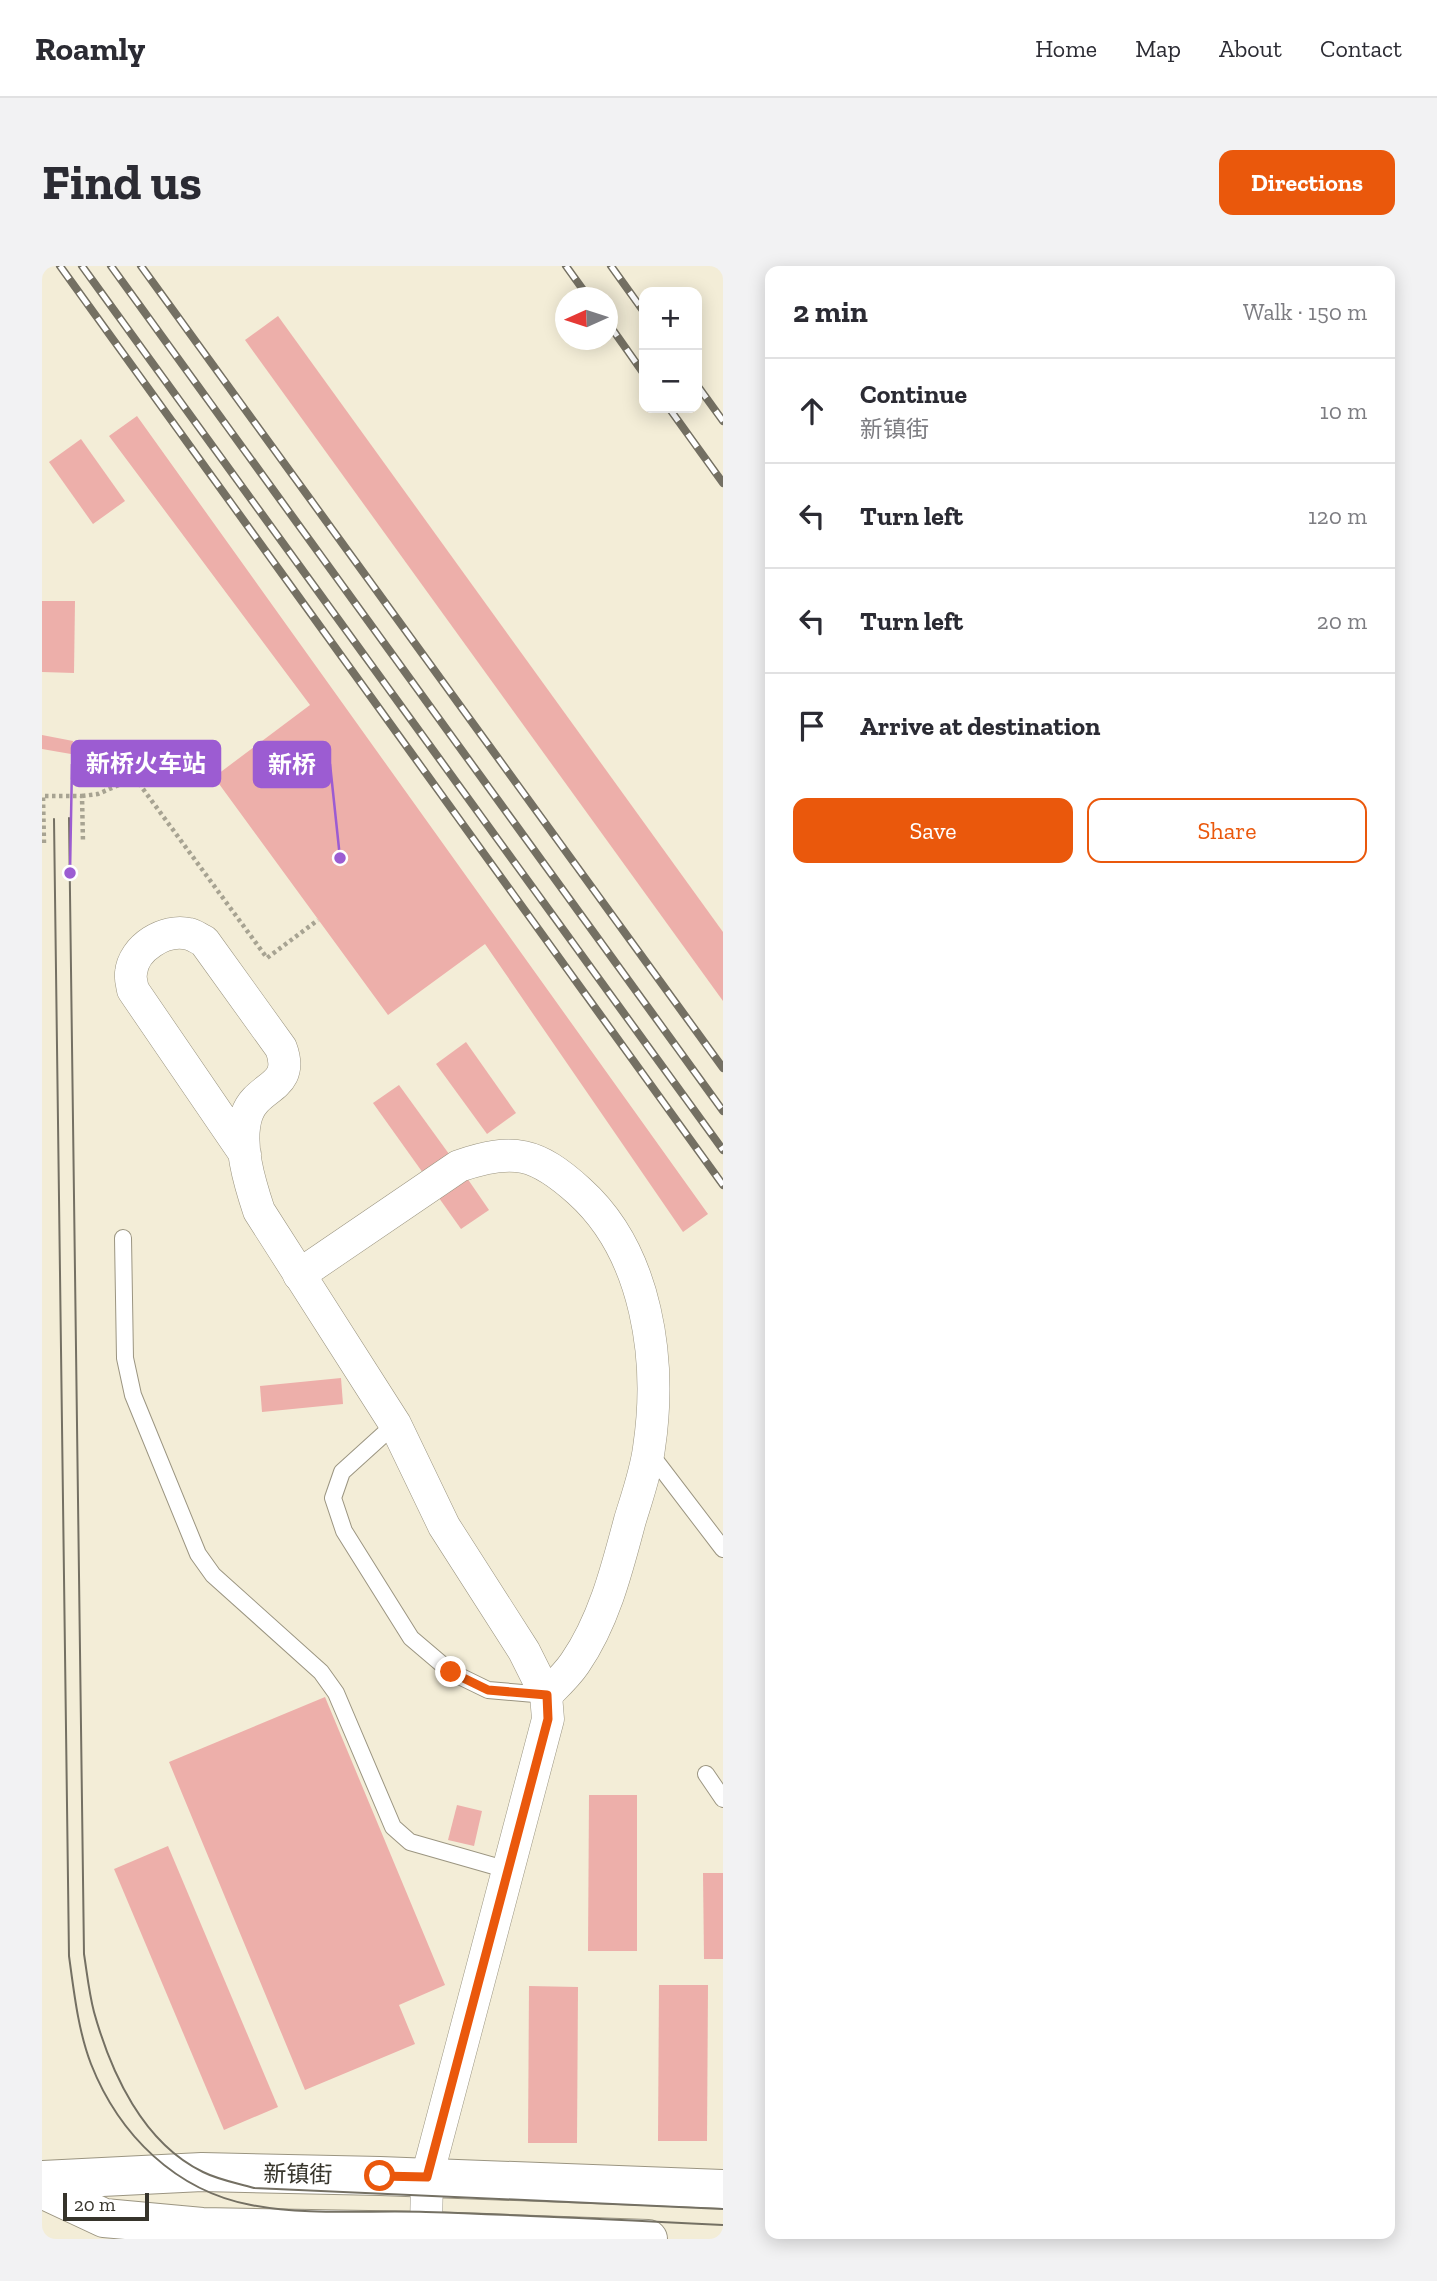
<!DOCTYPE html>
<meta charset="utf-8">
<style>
body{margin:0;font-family:"Zilla Slab","Noto Sans SC",serif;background:#f2f2f3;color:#2b2b33}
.controls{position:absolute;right:21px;top:21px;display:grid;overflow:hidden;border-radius:14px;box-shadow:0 4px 18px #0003}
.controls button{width:63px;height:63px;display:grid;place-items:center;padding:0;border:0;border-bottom:2px solid #e1e1e2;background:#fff;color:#2b2b33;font:35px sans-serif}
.compass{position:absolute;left:513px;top:21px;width:63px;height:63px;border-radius:50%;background:#fff;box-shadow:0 4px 18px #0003;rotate:267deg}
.scale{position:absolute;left:21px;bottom:18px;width:86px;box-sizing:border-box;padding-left:7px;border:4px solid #36342b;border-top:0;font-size:19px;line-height:24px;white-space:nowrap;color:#36342b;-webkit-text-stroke:5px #fff;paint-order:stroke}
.stop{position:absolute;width:21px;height:21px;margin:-16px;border:5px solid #ea580c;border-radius:50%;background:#fff}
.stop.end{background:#ea580c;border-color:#fff;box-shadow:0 2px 7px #0008}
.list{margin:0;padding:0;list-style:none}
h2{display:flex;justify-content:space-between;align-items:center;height:91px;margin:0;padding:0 28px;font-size:30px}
h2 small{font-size:23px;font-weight:400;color:#7c7c81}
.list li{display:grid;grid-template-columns:46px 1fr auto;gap:21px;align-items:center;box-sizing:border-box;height:105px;padding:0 28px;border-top:2px solid #e1e1e2}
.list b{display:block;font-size:26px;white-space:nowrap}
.list p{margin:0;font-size:23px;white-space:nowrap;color:#7c7c81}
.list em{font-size:23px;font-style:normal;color:#7c7c81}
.actions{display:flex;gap:14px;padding:21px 28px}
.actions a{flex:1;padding:16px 0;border:2px solid #ea580c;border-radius:14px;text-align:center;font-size:24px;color:#ea580c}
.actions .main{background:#ea580c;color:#fff}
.icon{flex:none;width:38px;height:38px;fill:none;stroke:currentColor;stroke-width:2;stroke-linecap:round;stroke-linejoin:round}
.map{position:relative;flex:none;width:681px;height:1973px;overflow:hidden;border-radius:14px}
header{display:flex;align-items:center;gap:42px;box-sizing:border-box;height:98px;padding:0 35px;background:#fff;border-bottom:2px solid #e1e1e2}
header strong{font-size:33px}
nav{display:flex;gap:38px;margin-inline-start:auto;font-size:24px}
.intro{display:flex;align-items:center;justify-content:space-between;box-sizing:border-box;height:168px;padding:0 42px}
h1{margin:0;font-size:49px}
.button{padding:18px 32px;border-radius:14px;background:#ea580c;color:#fff;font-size:24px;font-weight:700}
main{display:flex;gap:42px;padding:0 42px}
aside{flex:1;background:#fff;border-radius:14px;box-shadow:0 4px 18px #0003}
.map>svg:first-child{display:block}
</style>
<header>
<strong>Roamly</strong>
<nav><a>Home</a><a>Map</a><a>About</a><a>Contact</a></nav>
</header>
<div class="intro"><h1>Find us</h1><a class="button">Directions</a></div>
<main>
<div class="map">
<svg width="681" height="1973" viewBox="0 0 681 1973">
<rect width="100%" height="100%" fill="#f3edd7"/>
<g fill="#edafaa">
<path d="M236,50L681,666V735L203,74Z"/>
<path d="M95,150L666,948L641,966L443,678L346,749L172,511L268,439L67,170Z"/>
<path d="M39,173L83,235L51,258L7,196Z"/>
<path d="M0,335H33L32,407L0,406Z"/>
<path d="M0,469L31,475L29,488L0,483Z"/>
<path d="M424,776L474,847L445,868L394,798Z"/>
<path d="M357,819L407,888L381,907L331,837Z"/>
<path d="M425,912L447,944L419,963L397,932Z"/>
<path d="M299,1112L301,1138L220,1146L218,1120Z"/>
<path d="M283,1431L403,1719L357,1739L373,1778L263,1824L127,1496Z"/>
<path d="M547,1529H595V1685H546Z"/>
<path d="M415,1539L440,1545L432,1580L406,1574Z"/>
<path d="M126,1580L236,1841L182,1864L72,1603Z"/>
<path d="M661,1607H681V1693H662Z"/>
<path d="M617,1719H666L665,1875H616Z"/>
<path d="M487,1720L536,1721L535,1877H486Z"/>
</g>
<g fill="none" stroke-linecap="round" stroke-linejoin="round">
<defs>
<g id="service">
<path d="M81,972L83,1092L91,1129L156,1288L171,1309L279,1406L294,1427L351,1561L368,1576L466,1604"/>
<path d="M353,1158L300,1206L291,1232L302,1265L369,1372L409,1406L446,1424L504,1429"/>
<path d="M607,1186L681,1283"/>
<path d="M664,1508L681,1533"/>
</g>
<g id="minor">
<path d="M203,888L91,724C90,719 88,712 89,707C91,682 123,662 147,668C152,669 157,673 162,675L239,782C254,822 215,819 205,848C195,877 208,918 217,945L353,1158L402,1260L482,1385L504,1429L506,1453L385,1911L384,1965"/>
<path d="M257,1009L417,900C472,881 495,887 537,925C606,987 620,1095 607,1182C604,1206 595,1231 588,1254C575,1303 562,1355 533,1397C525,1409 514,1419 504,1429"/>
</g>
<g id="tertiary">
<path d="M0,1914L160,1906L338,1910L681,1923"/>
<path d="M0,1923L62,1952L160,1961L384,1965L606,1973"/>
</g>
</defs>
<use href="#service" stroke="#9b9581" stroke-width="18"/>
<use href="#minor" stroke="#9b9581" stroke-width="33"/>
<use href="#tertiary" stroke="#9b9581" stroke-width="40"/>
<g stroke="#a7a392" stroke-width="4.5" stroke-dasharray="3.5 3.5" stroke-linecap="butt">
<path d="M40,530L56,528L93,512L225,692L276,654"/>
<path d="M2,577L1,530H40L41,576"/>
</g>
<use href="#service" stroke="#fff" stroke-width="16"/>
<use href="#minor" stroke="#fff" stroke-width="32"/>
<use href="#tertiary" stroke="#fff" stroke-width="38"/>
<g stroke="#747063" stroke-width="2">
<path d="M27,552L42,1688C45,1707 47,1727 52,1746C69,1807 101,1877 161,1906C177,1914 195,1917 212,1922L681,1943"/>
<path d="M12,553L27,1690C32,1726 36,1764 49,1798C77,1869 134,1925 209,1939C265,1950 328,1944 384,1946C483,1949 582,1954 681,1959"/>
</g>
<defs>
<g id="rail">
<path d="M18,0L681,919"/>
<path d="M40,0L681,884"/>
<path d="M69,0L681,845"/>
<path d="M99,0L681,802"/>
<path d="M524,0L547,32"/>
<path d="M569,0L602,46"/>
<path d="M566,57L602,108"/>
<path d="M655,119L681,155"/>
<path d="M627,142L681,217"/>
</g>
</defs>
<use href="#rail" stroke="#747063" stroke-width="8"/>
<use href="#rail" stroke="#fff" stroke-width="5" stroke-dasharray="16" stroke-linecap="butt"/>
</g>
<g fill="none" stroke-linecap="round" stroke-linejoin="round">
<path stroke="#ea580c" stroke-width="9" d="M338,1910L385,1911L506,1453L505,1429L446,1424L409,1406"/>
</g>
<g text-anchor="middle" stroke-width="7" stroke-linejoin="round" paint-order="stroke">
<g font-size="23" fill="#36342b" stroke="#fff">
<text transform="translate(256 1908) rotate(1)" y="8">新镇街</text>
</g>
</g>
<path fill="none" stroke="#9c5cd2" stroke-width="2.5" d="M28 607L30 498M298 592L288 498"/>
<g fill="#9c5cd2" stroke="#fff" stroke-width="2.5">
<circle cx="28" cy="607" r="7"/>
<circle cx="298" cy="592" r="7"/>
</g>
<g fill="#9c5cd2" stroke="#9c5cd2" stroke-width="2.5">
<rect x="30" y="475" width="148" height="45" rx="7"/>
<rect x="212" y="476" width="76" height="45" rx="7"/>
</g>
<g font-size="24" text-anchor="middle" font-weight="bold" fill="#fff">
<text x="104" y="506">新桥火车站</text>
<text x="250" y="507">新桥</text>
</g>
</svg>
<div class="controls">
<button>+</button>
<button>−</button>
</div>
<svg class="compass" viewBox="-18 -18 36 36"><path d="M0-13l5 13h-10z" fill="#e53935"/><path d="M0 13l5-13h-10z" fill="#7c7c81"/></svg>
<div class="scale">20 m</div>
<div class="stop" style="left:338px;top:1910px"></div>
<div class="stop end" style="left:409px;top:1406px"></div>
</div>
<aside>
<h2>2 min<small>Walk · 150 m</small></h2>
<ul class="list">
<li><svg class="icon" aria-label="ahead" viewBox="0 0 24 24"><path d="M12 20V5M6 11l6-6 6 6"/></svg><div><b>Continue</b><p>新镇街</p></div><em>10 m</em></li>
<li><svg class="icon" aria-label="left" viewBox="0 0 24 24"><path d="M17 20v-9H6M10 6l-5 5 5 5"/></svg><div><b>Turn left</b></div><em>120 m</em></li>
<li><svg class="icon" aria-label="left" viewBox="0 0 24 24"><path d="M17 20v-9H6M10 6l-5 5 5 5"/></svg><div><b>Turn left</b></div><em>20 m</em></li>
<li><svg class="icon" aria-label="arrive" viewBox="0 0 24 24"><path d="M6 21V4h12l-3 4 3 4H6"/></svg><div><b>Arrive at destination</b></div></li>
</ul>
<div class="actions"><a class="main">Save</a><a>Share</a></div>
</aside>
</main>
